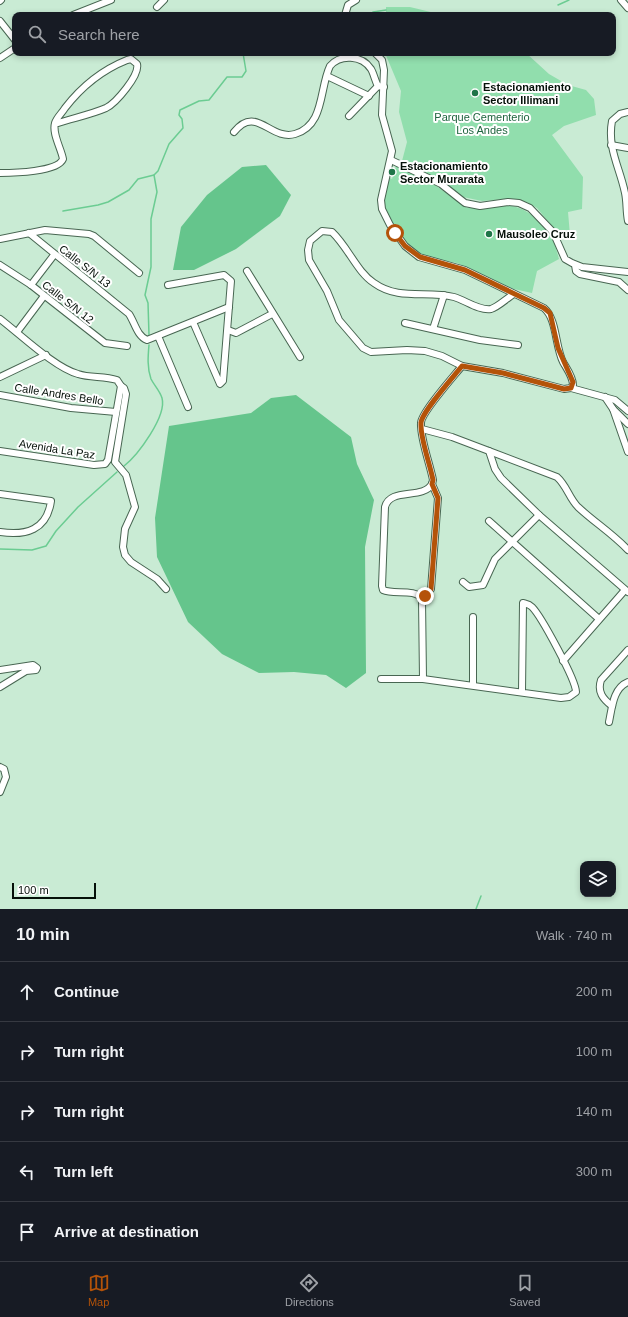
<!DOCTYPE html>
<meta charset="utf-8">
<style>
body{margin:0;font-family:Arial,sans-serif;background:#242831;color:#f1f3f6}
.controls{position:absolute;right:12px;bottom:12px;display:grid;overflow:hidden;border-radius:8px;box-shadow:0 2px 6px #0003}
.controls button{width:36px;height:36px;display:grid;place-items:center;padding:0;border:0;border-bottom:1px solid #363941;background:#171b24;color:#f1f3f6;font:20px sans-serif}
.scale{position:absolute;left:12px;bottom:10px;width:84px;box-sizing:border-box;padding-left:4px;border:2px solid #051009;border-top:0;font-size:11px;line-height:14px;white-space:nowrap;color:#051009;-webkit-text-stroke:3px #fff;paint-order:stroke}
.stop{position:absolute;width:12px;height:12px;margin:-9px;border:3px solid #b45309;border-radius:50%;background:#fff}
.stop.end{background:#b45309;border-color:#fff;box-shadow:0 1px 4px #0008}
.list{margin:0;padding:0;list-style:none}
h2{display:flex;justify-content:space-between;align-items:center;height:52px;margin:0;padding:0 16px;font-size:17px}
h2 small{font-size:13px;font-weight:400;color:#9ea1a6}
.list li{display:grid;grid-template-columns:26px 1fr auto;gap:12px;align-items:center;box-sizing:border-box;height:60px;padding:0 16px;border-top:1px solid #363941}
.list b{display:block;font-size:15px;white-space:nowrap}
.list em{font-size:13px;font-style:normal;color:#9ea1a6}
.icon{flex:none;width:22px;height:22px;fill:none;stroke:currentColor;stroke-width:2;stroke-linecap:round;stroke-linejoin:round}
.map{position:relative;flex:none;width:628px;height:909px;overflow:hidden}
.search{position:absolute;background:#171b24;box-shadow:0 2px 6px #0003;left:12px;right:12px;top:12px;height:44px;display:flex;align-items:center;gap:10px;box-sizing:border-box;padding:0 14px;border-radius:8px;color:#9ea1a6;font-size:15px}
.sheet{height:352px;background:#171b24}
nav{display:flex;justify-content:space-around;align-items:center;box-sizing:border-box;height:56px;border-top:1px solid #363941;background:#171b24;font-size:11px;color:#9ea1a6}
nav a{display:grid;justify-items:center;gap:2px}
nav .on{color:#b45309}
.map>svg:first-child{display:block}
</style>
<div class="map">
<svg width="628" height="909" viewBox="0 0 628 909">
<rect width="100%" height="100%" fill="#c9ebd4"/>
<g fill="#91dead">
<path d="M386,7H410L443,15L479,12L498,15H377L386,13Z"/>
<path d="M385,53H526L549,74L568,85L586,90L594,99L596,115L564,126L552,135L583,177L582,209L568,212L570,235L560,236L537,208L527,202L506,199L482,201L463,197L442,182L402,161L407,142L399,112L401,91Z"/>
<path d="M396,166L435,185L467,208C498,209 516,197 539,222C554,237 554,240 559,259L537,271L532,293L509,288L457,263L430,258L415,251L405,243L388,217L383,201L388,177L392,179Z"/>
</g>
<g fill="#65c58c">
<path d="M266,165L291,195L280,216L236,249L194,270H173L181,227L207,195L242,167Z"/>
<path d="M296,395L351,437L357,464L374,500L365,547L366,673L346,688L326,675L294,672L259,673L222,654L188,622L157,557L155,518L169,426L251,413L271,398Z"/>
</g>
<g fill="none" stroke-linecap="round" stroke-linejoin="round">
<g stroke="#6bcc92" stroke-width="1.5">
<path d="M558,5L569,0"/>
<path d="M371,15L373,12L386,10"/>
<path d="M63,211L98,205L108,202L129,190L138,179L154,175L158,171L169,144L183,128L182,119L179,115L180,110L199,101L209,100L227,77H242L246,71L243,53"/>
<path d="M149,335L148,303L145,295L151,267V219L157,192L154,175"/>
<path d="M124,466C138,455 167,416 162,398C160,391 154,385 151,379C147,368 148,356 149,345"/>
<path d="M0,549L32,550L46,546L56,531L78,507L117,472"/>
<path d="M476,909L481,896"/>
</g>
<defs>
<g id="minor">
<path d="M621,0L628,8"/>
<path d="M0,1L1,0"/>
<path d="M157,7L164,0"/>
<path d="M73,15L111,0"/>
<path d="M345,15L348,5L356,0"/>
<path d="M0,21L15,40"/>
<path d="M375,53L382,60L384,70L382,115L392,151L381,200L382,209L390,225L405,246L419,257L465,270L544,308C557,319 555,346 563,362C567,369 573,377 573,385L571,388L564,389L503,373L462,366L442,356L425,351L407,350L371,352L363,348L339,320L327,291L309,260L308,250L310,241L322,231L332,232C348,247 357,272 374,283C399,301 427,290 454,297C465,300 479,311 491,309C498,307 507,298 514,294"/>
<path d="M0,58L15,48"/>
<path d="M327,76L369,96"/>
<path d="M628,112L620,114L612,121C607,148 620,168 625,193C627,202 626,211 628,221"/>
<path d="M349,116L378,86"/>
<path d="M234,132C256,104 270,141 295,134C325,125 319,89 330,66C340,54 362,55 371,69C374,74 375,81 378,86L384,87"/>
<path d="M611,145L628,148"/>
<path d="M391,160L441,184L465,203L480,206L508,202L519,203L530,208L553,232L565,259L572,263L582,267L628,272"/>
<path d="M0,173C13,173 58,172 63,159C61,148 52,134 55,123C57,117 62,113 65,108C82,86 102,70 127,60L131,59L137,64C140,75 116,103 106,108C90,115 72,118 55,124"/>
<path d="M29,233L129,314C135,323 137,336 147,340L229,307"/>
<path d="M0,239L45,230L89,234L94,236L139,273"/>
<path d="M0,265L31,285L105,343L127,346"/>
<path d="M575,265L576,271L580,274L619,282L628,290"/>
<path d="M247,271L300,357"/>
<path d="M31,285L54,255"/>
<path d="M168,285L224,275L231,281L223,381L220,384L193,322"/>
<path d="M0,319C20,334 55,368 78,374C90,378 104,376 117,380L121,386L108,460L105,464L94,465L0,451"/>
<path d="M405,323L480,340L518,345"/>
<path d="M433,329L444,295"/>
<path d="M228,330L236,333L272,314"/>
<path d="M17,332L44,296"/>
<path d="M158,336L188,407"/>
<path d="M0,377L46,355"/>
<path d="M121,386L124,388L126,394L115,462L126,475L135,507L125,529L123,547L125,555L131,562L157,579L166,589"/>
<path d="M571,388L615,400L628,411"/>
<path d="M0,395L71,408L116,412"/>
<path d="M605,397L613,409L628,424"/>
<path d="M613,409L628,452"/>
<path d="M422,429L452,437L489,451L495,469L501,478L539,515L628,592"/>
<path d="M489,451L557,477C567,486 569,498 578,507C594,522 613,534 628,550"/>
<path d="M0,494L51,501C47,530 26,536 0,532"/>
<path d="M489,521L599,619"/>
<path d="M463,582L469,587L483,585L495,559L539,515"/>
<path d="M420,596H425L431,589L438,498L432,484"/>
<path d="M563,661L625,590"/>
<path d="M0,670L33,665L37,668L36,670L26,671L0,687"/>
<path d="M381,679H423L561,698L569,697L576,692C576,680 541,616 532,607C529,604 527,604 523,603L522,692"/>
<path d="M423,679L422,599C415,588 394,595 383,590L382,586L385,507C390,487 423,500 432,484L433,480C430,464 420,438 421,423C421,413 454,376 462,366"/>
<path d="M473,685V617"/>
<path d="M612,706C603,699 597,692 601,680L628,650"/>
<path d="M609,722C612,708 613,688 628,682"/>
<path d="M0,767L4,769L6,777L0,792"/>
</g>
</defs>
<use href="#minor" stroke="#486652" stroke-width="8"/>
<use href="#minor" stroke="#fff" stroke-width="6"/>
</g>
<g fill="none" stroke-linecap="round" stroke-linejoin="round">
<path stroke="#b45309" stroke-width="5" d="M395,233L405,246L420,257L465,270L544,308L550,313L558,348L573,382L571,388L564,389L503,373L462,366C454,376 421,413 421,423C420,438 430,464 433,480L432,484L438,498L431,589L425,596"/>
</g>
<g fill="#1f7548" stroke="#fff" stroke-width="1.5">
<circle cx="475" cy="93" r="4"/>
<circle cx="392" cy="172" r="4"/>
<circle cx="489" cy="234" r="4"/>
</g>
<g text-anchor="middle" stroke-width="4" stroke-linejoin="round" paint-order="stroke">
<g font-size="11" font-weight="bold" fill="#051009" stroke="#fff" text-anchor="start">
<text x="483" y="91">Estacionamiento<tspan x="483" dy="13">Sector Illimani</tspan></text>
<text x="400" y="170">Estacionamiento<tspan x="400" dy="13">Sector Murarata</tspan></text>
<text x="497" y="238">Mausoleo Cruz</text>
</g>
<g font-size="11" fill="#1f643f" stroke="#fff">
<text x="482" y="121">Parque Cementerio<tspan x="482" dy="13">Los Andes</tspan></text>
</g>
<g font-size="11" fill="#051009" stroke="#fff">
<text transform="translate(85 266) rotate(38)" y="4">Calle S/N 13</text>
<text transform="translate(68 302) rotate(38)" y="4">Calle S/N 12</text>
<text transform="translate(59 394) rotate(9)" y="4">Calle Andres Bello</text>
<text transform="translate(57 449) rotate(9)" y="4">Avenida La Paz</text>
</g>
</g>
</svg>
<div class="controls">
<button><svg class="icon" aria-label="layers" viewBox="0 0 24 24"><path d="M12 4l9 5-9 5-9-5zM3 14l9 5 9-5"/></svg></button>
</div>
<div class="scale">100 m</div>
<div class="stop" style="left:395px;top:233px"></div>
<div class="stop end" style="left:425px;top:596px"></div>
<div class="search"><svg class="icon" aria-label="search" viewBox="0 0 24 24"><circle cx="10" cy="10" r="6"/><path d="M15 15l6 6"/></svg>Search here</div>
</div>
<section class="sheet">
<h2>10 min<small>Walk · 740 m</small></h2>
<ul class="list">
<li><svg class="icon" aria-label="ahead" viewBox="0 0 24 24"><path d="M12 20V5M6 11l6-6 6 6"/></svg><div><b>Continue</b></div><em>200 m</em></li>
<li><svg class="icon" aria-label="right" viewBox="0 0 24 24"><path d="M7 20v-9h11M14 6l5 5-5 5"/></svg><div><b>Turn right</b></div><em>100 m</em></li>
<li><svg class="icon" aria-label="right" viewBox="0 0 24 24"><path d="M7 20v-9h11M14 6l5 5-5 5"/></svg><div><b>Turn right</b></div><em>140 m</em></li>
<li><svg class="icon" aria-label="left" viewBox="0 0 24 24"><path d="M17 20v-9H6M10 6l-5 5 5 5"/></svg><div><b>Turn left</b></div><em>300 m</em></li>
<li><svg class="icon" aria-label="arrive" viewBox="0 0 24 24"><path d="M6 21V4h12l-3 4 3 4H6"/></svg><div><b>Arrive at destination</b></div></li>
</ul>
</section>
<nav>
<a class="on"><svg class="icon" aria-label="map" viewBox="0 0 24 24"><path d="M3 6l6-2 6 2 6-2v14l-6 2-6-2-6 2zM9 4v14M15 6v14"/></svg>Map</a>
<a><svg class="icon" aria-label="directions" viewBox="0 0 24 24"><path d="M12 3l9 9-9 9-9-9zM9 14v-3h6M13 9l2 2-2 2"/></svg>Directions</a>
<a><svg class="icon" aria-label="saved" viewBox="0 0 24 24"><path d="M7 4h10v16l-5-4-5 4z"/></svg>Saved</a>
</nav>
